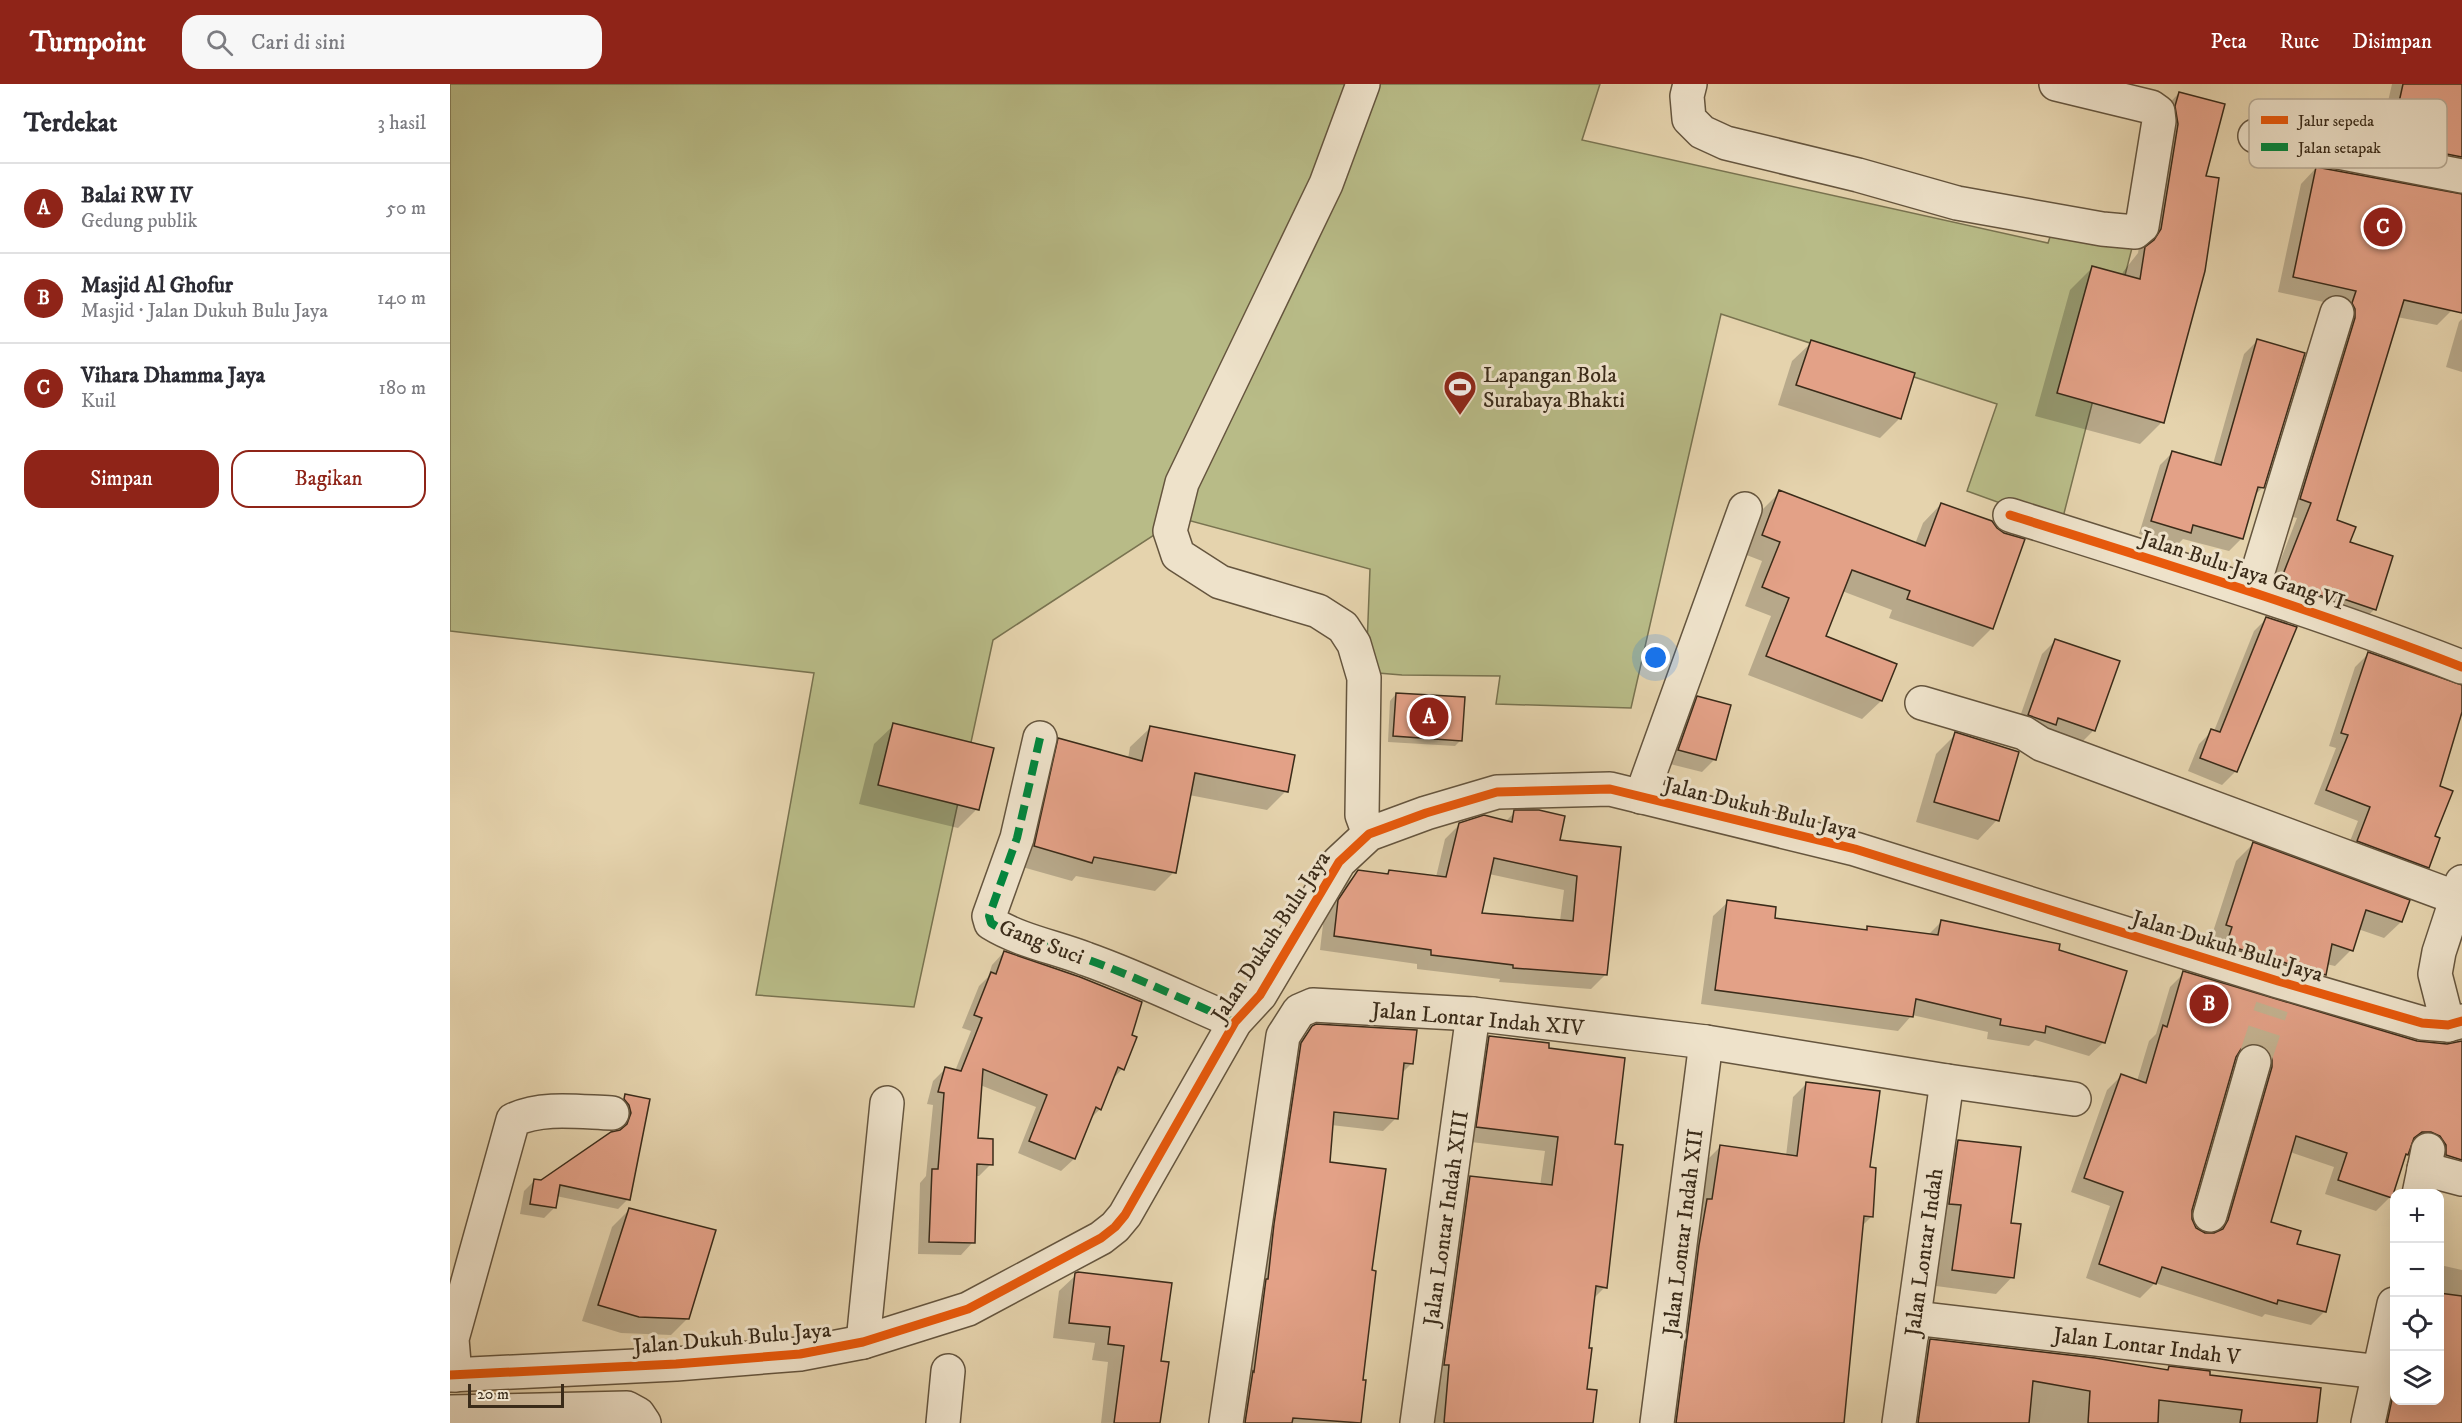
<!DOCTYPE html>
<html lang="id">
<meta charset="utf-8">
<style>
body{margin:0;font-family:"IM FELL DW Pica",serif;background:#f7f7f7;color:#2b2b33}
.controls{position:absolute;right:18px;bottom:18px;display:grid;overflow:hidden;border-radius:12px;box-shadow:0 6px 24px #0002}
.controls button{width:54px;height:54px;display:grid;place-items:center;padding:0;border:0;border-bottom:2px solid #e1e1e2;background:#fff;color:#2b2b33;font:30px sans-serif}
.scale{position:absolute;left:18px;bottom:15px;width:96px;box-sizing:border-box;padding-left:6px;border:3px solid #3a2b19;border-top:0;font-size:16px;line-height:21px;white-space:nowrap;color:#3a2b19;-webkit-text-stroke:4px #eee2ca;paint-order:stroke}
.you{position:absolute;left:1206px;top:574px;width:21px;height:21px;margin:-15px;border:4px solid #fff;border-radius:50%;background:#1a73e8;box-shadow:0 0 0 9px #1a73e833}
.badge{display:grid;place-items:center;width:39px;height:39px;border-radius:50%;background:#8f2418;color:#fff;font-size:20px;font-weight:700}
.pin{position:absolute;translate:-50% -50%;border:3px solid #fff;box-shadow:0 2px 6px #0006}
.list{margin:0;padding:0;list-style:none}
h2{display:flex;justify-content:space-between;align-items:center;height:78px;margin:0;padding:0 24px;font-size:26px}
h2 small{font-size:20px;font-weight:400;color:#7c7c81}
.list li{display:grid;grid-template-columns:39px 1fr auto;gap:18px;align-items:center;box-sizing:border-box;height:90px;padding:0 24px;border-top:2px solid #e1e1e2}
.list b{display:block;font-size:22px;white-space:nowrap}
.list p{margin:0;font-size:20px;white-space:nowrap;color:#7c7c81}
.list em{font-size:20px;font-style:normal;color:#7c7c81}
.actions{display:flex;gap:12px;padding:18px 24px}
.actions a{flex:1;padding:14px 0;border:2px solid #8f2418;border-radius:18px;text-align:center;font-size:21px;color:#8f2418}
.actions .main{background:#8f2418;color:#fff}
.icon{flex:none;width:33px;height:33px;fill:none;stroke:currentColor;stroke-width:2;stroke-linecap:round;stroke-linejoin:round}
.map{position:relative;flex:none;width:2012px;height:1339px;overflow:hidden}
header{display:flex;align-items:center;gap:36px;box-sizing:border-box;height:84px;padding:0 30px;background:#8f2418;color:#fff}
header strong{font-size:28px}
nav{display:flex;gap:33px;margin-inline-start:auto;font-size:21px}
.search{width:420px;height:54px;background:#f7f7f7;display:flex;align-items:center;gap:15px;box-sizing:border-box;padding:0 21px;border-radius:18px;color:#7c7c81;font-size:22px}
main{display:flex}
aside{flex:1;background:#fff}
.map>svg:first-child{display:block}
</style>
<header>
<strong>Turnpoint</strong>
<div class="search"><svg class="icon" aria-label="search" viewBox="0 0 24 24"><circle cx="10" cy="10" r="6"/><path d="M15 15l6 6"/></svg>Cari di sini</div>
<nav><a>Peta</a><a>Rute</a><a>Disimpan</a></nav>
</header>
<main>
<aside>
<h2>Terdekat<small>3 hasil</small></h2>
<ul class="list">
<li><span class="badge">A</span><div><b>Balai RW IV</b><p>Gedung publik</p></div><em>50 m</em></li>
<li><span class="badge">B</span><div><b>Masjid Al Ghofur</b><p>Masjid · Jalan Dukuh Bulu Jaya</p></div><em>140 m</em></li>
<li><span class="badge">C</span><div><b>Vihara Dhamma Jaya</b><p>Kuil</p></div><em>180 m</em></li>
</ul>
<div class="actions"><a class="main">Simpan</a><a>Bagikan</a></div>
</aside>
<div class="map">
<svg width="2012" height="1339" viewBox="0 0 2012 1339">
<rect width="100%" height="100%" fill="#e5d3ad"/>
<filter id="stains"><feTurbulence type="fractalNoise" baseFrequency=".00333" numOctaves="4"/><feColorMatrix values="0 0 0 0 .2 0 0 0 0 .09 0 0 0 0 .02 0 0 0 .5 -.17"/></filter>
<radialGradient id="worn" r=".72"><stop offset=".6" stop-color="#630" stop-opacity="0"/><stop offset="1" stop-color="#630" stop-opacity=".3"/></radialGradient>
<path fill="#b8bb87" stroke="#797350" stroke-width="1.5" d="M0,0H1150L1132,56L1598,159L1604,141L1683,160L1611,441L1517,407L1547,320L1271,230L1181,624L1046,620L1050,592L952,591L916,588L920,485L730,434L543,556L464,923L306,911L364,589L0,547Z"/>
<g fill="#0003" fill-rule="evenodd">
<path d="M1942,0H2011L2012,97L1925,74Z"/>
<path d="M1729,9L1754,93L1712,338L1690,360L1585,332L1620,206L1642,184L1672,192L1673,188L1688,169L1706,64L1707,32Z"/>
<path d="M1866,84L2012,112V178L2002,226L1987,241L1947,233L1885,436L1898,459L1925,525L1909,540L1816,513L1847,434L1835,431L1892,222L1828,208L1851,100Z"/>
<path d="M2012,235V288L1996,283L2009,238Z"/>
<path d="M1807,257L1812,404L1804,412L1792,454L1779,467L1733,455L1727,461L1689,450L1710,381L1723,368L1763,380L1794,270Z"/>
<path d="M1362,258L1450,334L1430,354L1328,321L1342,277Z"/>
<path d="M1330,408L1465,460L1473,439L1491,420L1542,544L1523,563L1439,534L1442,526L1392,507L1374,553L1445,581L1431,617L1412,635L1298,591L1321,532L1295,522L1312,477L1294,470L1311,427Z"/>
<path d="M1817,534L1845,544L1785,688L1772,701L1738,687L1749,660L1762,647H1764L1804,547Z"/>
<path d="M1605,557L1644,646L1631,659L1566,644L1592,570Z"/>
<path d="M1918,570L2012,603V632L2010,631L1989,703L1977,783L1964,796L1895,770L1908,737L1864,720L1886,664L1879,662L1905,583Z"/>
<path d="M946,610L1011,656L1005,662L938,658L940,617Z"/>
<path d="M1248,614L1265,675L1252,688L1216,679L1235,627Z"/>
<path d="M444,641L527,725L508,744L409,720L424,660Z"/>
<path d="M700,644L836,707L817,726L739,711L724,788L705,807L626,792L622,797L565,781L589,675L609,656L678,675L680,663Z"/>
<path d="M1506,650L1547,736L1528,756L1466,738L1486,670Z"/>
<path d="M1065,728L1108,757L1169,764L1155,891L1141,905L1049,898L1050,895L967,885V880L870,866L874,832L893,803L908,788L936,791L939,788L986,793L995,755L1010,740L1055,738ZM1039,790L1114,806L1110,837L1030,830Z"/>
<path d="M1803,760L1951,838L1934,854L1908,845L1901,866L1885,882L1876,880L1874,891L1858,907L1760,878L1766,859L1760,857L1786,777Z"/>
<path d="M1278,818L1323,835L1414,847L1418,844L1478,851L1492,837L1608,867L1654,958L1639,972L1585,956L1579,962L1537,955L1538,948L1462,931L1448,947L1251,920L1263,832Z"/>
<path d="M554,868L672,985L662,996L650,1025L639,1036L624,1075L611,1087L568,1069L586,1023L530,1001L526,1056L541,1080L529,1092H525L523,1158L511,1171L468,1170L470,1099L476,1092L483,1021L477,1020L483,997L496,984L505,987L521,947L512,944L529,902L538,893L542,881Z"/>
<path d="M1734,889L2012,974V1098L1967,1061L1959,1062L1953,1073L1940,1113L1926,1127L1875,1110L1884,1083L1840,1068L1819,1139L1845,1161L1875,1227L1861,1241L1815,1230L1812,1233L1705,1199L1690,1214L1636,1194L1660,1122L1621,1108L1657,1006L1671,992L1687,997L1699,957L1706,950L1720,903ZM1784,973L1795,974L1809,998L1765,1151H1755L1745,1145L1740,1135V1126Z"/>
<path d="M863,943L962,979L952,989L946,1034L933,1047L881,1041L878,1080L921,1188L911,1297H914L910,1339H784L839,973L849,957Z"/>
<path d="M1039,953L1097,966L1163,1061L1155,1203L1143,1215L1135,1307L1141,1339H981L1007,1107L1020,1093L1090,1102L1095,1067L1013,1057L1026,967Z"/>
<path d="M1356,1000L1419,1085L1422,1132L1411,1143L1393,1339H1215L1257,1076L1271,1062L1336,1072L1343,1013Z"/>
<path d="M176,1012L199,1016L178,1115L168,1125L106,1112L105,1123L94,1134L70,1130L74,1107L84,1097L91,1098L169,1048L171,1041L165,1022Z"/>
<path d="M1508,1057L1559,1140L1562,1193L1546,1210L1486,1202L1495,1138L1483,1136L1491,1074Z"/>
<path d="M179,1126L238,1234L221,1251L171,1249L132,1237L162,1143Z"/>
<path d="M1990,1181L2012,1186V1339H1928L1944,1268V1316H1990Z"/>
<path d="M626,1191L710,1279L709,1339H651L658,1278L642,1276L645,1259L603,1254L609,1207Z"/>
<path d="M1480,1256L1716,1287L1719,1284L1758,1292L1865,1339H1458L1468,1269Z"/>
</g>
<g fill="#e3a187" stroke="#3a2b19" stroke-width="1.5" fill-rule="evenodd">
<path d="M1953,0H2012V73L1940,59Z"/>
<path d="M1729,8L1775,20L1756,92L1769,94L1755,187L1714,339L1607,309L1642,182L1690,195L1695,163L1704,156L1711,145L1728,40L1725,22Z"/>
<path d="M1866,83L2012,110V229L1954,216L1887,436L1906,443L1900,458L1943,472L1926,526L1879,510L1878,514L1830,498L1861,419L1850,415L1905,234V225L1902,219L1906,207L1843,193Z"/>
<path d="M1807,255L1855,269L1814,404L1808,403L1793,455L1743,441L1741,449L1701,437L1722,367L1771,381Z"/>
<path d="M1361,256L1465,289L1451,335L1346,301Z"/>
<path d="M1329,406L1475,462L1491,419L1542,437L1547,444L1554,449L1575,455L1543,545L1457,515L1460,507L1402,486L1376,552L1447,580L1432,617L1316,572L1339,514L1312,503L1330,458L1312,451Z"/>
<path d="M1816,533L1847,543L1787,688L1750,674L1761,645L1770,648Z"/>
<path d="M1605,555L1670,577L1645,647L1608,634L1606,641L1578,631Z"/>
<path d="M1918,568L2012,601V628L1990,702L2003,707L1985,752L1990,754L1979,784L1907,757L1920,723L1876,706L1898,651L1891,649Z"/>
<path d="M946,609L1015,613L1012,657L943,652Z"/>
<path d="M1247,612L1281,621L1266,676L1228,666Z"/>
<path d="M443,639L544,664L529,726L428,701Z"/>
<path d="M700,642L845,671L838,708L745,689L726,789L644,773L642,779L584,762L608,654L692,677Z"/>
<path d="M1505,648L1569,668L1549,737L1484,718Z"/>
<path d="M1064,726H1089L1115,732L1110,756L1171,763L1157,891L1063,884V881L981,871V866L884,852L888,816L908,786L938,790L939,786L996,793L1009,739L1034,731L1062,738ZM1044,774L1127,792L1123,837L1032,829Z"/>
<path d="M1803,758L1960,816L1952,838L1916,826L1903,867L1882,860L1876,891L1776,861L1782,843L1776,841Z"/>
<path d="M1277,816L1326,823L1325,834L1417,846V842L1488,851L1491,836L1610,860L1609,866L1677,887L1655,959L1596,942L1595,949L1550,941L1551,935L1466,915L1463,933L1265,906Z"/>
<path d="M554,867L630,893L692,918L682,951L687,953L674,986L668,983L651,1026L646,1023L625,1075L579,1057L597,1011L533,985L528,1054L543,1055V1081L527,1080L525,1159L479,1158L482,1085H488L494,1009L488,1008L495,983L511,987L532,934L524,931L541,888L546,890Z"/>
<path d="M1733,887L1967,957L1997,960L2012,957V1076L1996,1071V1061L1990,1052L1981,1048H1972L1964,1054L1958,1071L1956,1070L1942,1114L1888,1096L1897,1069L1846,1052L1821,1138L1851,1147L1847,1160L1890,1171L1876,1228L1828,1216L1827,1220L1712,1183L1706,1200L1649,1180L1673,1108L1634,1094L1671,990L1696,999L1713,941L1717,943ZM1799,960H1809L1817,965L1822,973V983L1778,1136L1773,1145L1764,1149H1755L1746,1144L1742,1135V1126L1786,973L1791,965Z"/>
<path d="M866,940L967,946L963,980L954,979L948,1035L884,1028L880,1078L936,1085L922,1186L926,1187L913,1296H916L911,1339L843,1334L842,1339H795L803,1287L804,1288L816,1195H818L824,1140L851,959L862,942Z"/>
<path d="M1039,952L1099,959V964L1175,974L1165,1060L1173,1061L1157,1204L1146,1202L1139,1264H1142L1137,1305L1147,1306L1143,1339H994L999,1281H994L1020,1092L1102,1101L1108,1053L1026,1043Z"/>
<path d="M1356,998L1430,1007L1420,1083L1426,1084L1423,1133L1414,1132L1394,1339H1226L1249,1161L1257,1115H1262L1270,1061L1347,1072Z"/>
<path d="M175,1010L200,1015L180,1116L110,1101L106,1124L80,1120L84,1095L91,1096L161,1048L170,1046L177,1040L181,1029L179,1021L174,1015Z"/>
<path d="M1508,1056L1571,1063L1561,1139L1571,1140L1564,1194L1502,1186L1511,1121L1499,1120Z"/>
<path d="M179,1124L266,1146L239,1235L189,1233L148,1221Z"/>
<path d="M628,1188L722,1199L711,1277L719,1278L710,1339H664L674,1262L658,1260L660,1243L619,1239L625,1189Z"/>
<path d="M1989,1209L2012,1212V1339H1937L1944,1306V1317H1989Z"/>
<path d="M1480,1255L1645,1274L1718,1286L1719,1282L1760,1287V1291L1871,1304L1867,1339H1790L1792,1326L1709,1316L1708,1339H1638L1640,1307L1583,1297L1579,1339H1468Z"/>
</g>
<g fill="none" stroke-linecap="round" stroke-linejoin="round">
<path stroke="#c3b18f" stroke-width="33" stroke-dasharray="33 16" stroke-linecap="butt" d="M1804,978L1822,923"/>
<defs>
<g id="minor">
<path d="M913,0L876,100L732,399L720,447L728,471L770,498L868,527L893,543L904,560L914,594L912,731L919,750"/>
<path d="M1240,0L1237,12L1239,35L1252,48L1276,59L1408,91L1507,119L1652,145L1685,148L1692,142L1709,37L1708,28L1701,23L1606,0"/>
<path d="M1805,52L2012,92"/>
<path d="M1560,431C1712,479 1863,525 2012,583"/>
<path d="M1802,507L1887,229"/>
<path d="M1472,619L1574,649L1591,660L2007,814"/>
<path d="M590,654L567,754L539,832L541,839C570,857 605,863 636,875C687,893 736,917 785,938"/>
<path d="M1191,713L1295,425"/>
<path d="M1998,941L1985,890L1989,868L2012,798"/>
<path d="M1974,1085L2012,1095"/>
<path d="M1969,1110L1978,1066"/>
<path d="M1760,1131L1804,978"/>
<path d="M1464,1234L1930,1288"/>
<path d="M413,1258L437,1019"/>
<path d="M0,1291L226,1280L350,1270L413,1258L518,1225L651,1154L665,1143L675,1131L785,938L810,911L889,778L919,750L976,729L1047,708L1160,705L1405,765L1828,897L1972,939L1998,941L2012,937"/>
<path d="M5,1291L2,1255L63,1036C93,1022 130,1028 162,1029"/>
<path d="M0,1328L177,1324L188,1330L194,1339"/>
<path d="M493,1339L498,1287"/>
<path d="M776,1339L833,952L849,927L863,921L1023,930L1256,958L1497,997L1624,1015"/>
<path d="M967,1339L1023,930"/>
<path d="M1207,1339L1256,958"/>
<path d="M1449,1339L1497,997"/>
<path d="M1918,1339L1944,1220"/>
</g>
</defs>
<use href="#minor" stroke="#65553e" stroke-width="36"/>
<use href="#minor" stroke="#eee2ca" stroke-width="33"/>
<path stroke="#00873e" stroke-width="8" stroke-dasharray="15 8" stroke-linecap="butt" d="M590,654L567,754L539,832L541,839C570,857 605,863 636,875C687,893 736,917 785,938"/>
<defs>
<g id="cycleway">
<path d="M1560,431C1712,479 1863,525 2012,583"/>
<path d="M0,1291L226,1280L350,1270L413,1258L518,1225L651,1154L665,1143L675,1131L785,938L810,911L889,778L919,750L976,729L1047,708L1160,705L1405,765L1828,897L1972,939L1998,941L2012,937"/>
</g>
</defs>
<use href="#cycleway" stroke="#eee2ca" stroke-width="13"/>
<use href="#cycleway" stroke="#e8590c" stroke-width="9"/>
</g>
<defs>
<symbol id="stadium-pin" viewBox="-11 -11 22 30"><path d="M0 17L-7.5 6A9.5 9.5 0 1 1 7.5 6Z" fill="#8f2418" stroke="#eee2ca"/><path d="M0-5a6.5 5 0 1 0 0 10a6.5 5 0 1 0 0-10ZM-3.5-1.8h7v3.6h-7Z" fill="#fff"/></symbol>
</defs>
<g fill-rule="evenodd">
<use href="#stadium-pin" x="991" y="284" width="38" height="52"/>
</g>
<g text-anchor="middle" stroke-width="6" stroke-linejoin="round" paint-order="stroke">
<g font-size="22" fill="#3a2b19" stroke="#eee2ca" text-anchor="start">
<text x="1033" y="298">Lapangan Bola<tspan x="1033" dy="25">Surabaya Bhakti</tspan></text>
</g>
<g font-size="22" fill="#3a2b19" stroke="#eee2ca">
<text transform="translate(1793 485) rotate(18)" y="8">Jalan Bulu Jaya Gang VI</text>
<text transform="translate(1311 723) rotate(14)" y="8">Jalan Dukuh Bulu Jaya</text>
<text transform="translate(820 852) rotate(-57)" y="8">Jalan Dukuh Bulu Jaya</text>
<text transform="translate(592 857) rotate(21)" y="8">Gang Suci</text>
<text transform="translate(1778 861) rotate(17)" y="8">Jalan Dukuh Bulu Jaya</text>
<text transform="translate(1028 934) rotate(5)" y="8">Jalan Lontar Indah XIV</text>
<text transform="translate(995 1134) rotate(-82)" y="8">Jalan Lontar Indah XIII</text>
<text transform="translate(1232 1148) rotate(-83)" y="8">Jalan Lontar Indah XII</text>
<text transform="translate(1473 1168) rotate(-82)" y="8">Jalan Lontar Indah</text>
<text transform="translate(282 1253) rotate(-5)" y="8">Jalan Dukuh Bulu Jaya</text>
<text transform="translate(1697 1261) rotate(7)" y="8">Jalan Lontar Indah V</text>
</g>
</g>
<rect x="1799" y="15" width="198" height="69" rx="9" fill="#eee2ca" stroke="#b8ab95" stroke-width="1.5"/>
<rect x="1811" y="32" width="27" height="8" fill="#e8590c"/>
<rect x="1811" y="59" width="27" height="8" fill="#00873e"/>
<g font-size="16" fill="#3a2b19">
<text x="1848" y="42">Jalur sepeda</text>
<text x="1848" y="69">Jalan setapak</text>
</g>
<rect width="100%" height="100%" filter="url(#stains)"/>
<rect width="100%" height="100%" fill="url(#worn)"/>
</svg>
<div class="controls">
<button>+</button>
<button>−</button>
<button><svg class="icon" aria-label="locate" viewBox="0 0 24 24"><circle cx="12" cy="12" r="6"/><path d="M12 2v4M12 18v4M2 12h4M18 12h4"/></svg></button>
<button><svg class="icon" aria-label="layers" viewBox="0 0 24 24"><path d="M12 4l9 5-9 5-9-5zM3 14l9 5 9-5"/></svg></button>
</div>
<div class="scale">20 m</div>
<div class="you"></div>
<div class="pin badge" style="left:979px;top:633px">A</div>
<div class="pin badge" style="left:1759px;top:920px">B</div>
<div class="pin badge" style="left:1933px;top:143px">C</div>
</div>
</main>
